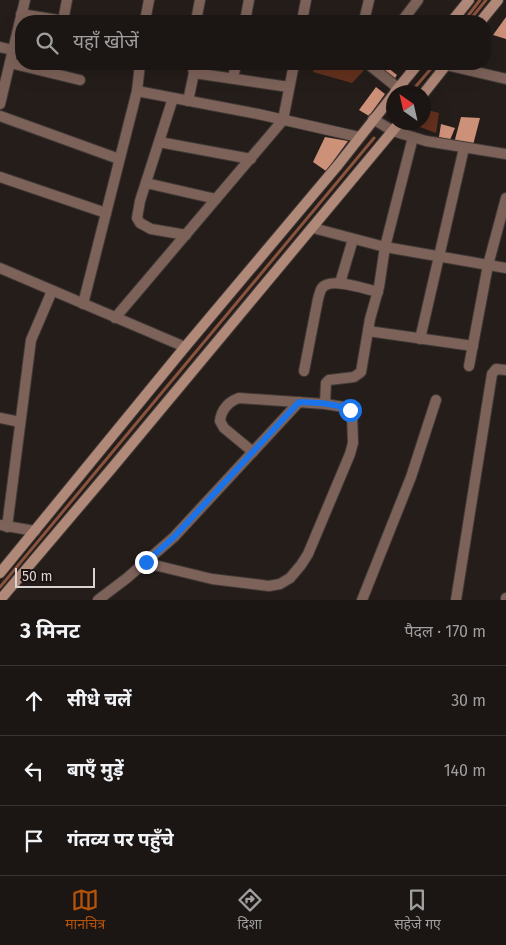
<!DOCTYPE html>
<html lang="hi">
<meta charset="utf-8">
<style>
body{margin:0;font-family:"Fira Sans","Noto Sans Devanagari",sans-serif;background:#241f1d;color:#f1f3f6}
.compass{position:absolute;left:386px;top:85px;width:45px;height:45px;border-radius:50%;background:#1b1614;box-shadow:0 5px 20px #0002;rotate:326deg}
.scale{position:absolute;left:15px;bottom:12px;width:80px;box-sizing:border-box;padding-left:5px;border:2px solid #d8d3d1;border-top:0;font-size:14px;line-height:18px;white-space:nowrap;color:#d8d3d1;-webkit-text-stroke:4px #1b1311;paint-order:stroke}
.stop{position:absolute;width:15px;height:15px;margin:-11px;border:4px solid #1a73e8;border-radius:50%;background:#fff}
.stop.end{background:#1a73e8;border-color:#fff;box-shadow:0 1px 5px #0008}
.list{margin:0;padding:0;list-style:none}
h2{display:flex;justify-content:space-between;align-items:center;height:65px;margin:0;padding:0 20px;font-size:21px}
h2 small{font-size:16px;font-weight:400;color:#a09fa0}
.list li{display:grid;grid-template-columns:32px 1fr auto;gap:15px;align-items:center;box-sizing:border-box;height:70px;padding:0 20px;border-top:1px solid #393534}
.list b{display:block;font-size:19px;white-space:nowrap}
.list em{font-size:16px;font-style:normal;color:#a09fa0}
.icon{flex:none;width:28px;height:28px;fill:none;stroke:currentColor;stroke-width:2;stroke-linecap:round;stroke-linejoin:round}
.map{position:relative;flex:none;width:506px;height:600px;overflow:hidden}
.search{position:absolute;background:#1b1614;box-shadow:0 5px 20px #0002;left:15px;right:15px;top:15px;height:55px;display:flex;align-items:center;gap:12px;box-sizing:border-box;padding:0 18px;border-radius:20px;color:#a09fa0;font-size:19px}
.sheet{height:275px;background:#1b1614}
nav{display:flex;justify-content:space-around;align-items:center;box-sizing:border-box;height:70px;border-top:1px solid #393534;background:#1b1614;font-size:14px;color:#a09fa0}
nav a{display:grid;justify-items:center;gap:2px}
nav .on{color:#b45309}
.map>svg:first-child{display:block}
</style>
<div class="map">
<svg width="506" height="600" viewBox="0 0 506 600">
<rect width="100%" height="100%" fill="#241d1a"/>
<g fill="#64311e">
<path d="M316,64H364L367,67L352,83L313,72Z"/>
<path d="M424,109L439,113L436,133L420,127V123L424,122Z"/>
</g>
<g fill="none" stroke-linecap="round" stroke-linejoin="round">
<g stroke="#8a533e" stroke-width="3">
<path d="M464,21L480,0"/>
<path d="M469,21L486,0"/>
<path d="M411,92L435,64"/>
<path d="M0,587L374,138"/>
</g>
</g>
<g fill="#cd9079">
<path d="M506,17V39L493,35Z"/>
<path d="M375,64H383L397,75L394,80Z"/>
<path d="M376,87L385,94L369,116L359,110Z"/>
<path d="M461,117L480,118L472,149L454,143Z"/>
<path d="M441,124L455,128L450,140L439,137Z"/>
<path d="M325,137L348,141L326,171L313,162Z"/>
</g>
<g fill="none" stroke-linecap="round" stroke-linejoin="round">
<defs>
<g id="street">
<path d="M21,14L64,21"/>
<path d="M63,21L67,0"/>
<path d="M145,21L149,0"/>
<path d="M196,21L200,0"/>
<path d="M245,21L249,0"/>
<path d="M302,21L306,0"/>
<path d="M364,21L369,0"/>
<path d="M402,21L418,0"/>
<path d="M0,47L13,50"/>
<path d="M10,63L80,80"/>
<path d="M368,64L398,88"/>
<path d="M446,65L506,79"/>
<path d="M194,73L289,87"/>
<path d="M233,78L236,64"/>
<path d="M137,91L258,114L359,137"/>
<path d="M173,98L140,201L137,218L140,223L151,229L186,235"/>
<path d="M188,101L194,73L192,64"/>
<path d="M0,104L25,0"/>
<path d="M0,116L119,159"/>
<path d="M373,119L393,131L426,141L506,154"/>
<path d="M159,142L251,159"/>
<path d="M0,177L106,213"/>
<path d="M146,183L216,199"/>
<path d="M313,228L385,247L506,268"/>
<path d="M0,268L185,347"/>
<path d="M340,283L353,239"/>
<path d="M83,304L137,91L140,64"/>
<path d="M115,318L283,120L294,64"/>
<path d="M368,331L473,346"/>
<path d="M420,339L464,148"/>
<path d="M469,366L488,265L506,198"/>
<path d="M304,371L318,299C320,293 320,287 326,285C336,279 366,289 378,292"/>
<path d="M325,404L326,383L329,380L354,377L361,372L370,319L379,287L385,247L413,137"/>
<path d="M0,418L20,422"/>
<path d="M0,525L35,531"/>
<path d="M7,527L31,340L52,291"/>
<path d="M146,563L212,579L269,586L280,584L290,578L301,565L308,554L350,454L353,443L352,413L350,410L344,407L325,404L239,398C229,401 221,410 220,421L224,428L253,452"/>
<path d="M98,600L127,578L174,537L299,402"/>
<path d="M362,600L411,477L436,400"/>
<path d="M456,600L492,374L496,369L506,370"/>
<path d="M506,600V598"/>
</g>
<g id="secondary">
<path d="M452,21L469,0"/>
<path d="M481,21L498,0"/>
<path d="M395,92L418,64"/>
<path d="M424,93L447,64"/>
<path d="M0,573L185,347L338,165L394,94"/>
<path d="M0,600L112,468L400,122"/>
</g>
</defs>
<use href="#street" stroke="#413a37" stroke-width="12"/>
<use href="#secondary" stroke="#413a37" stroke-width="12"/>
<use href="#street" stroke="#7c6259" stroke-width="10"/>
<use href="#secondary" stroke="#b18979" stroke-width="10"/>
</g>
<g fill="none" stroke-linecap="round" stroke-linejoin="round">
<path stroke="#1a73e8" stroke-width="6" d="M146,562L174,537L299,402C316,403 335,403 350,410"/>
</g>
</svg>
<svg class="compass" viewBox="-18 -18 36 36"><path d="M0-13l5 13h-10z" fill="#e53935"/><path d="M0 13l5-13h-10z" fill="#a09fa0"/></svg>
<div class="scale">50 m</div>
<div class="stop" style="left:350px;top:410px"></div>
<div class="stop end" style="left:146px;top:562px"></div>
<div class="search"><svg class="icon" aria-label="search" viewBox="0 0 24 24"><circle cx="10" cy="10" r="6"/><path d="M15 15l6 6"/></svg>यहाँ खोजें</div>
</div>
<section class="sheet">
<h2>3 मिनट<small>पैदल · 170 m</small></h2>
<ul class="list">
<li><svg class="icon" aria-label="ahead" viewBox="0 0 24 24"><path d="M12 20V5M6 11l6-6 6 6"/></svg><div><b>सीधे चलें</b></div><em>30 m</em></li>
<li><svg class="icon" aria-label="left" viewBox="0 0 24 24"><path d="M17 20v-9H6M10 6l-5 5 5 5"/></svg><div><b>बाएँ मुड़ें</b></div><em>140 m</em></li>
<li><svg class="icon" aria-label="arrive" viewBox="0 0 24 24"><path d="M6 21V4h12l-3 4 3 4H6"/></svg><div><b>गंतव्य पर पहुँचे</b></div></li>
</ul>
</section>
<nav>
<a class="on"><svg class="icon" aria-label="map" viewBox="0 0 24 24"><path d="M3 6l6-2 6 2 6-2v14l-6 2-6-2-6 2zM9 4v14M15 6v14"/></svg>मानचित्र</a>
<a><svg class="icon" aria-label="directions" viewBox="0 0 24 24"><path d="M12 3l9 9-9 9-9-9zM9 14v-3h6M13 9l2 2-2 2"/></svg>दिशा</a>
<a><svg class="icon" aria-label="saved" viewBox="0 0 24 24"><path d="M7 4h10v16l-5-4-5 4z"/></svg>सहेजे गए</a>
</nav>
